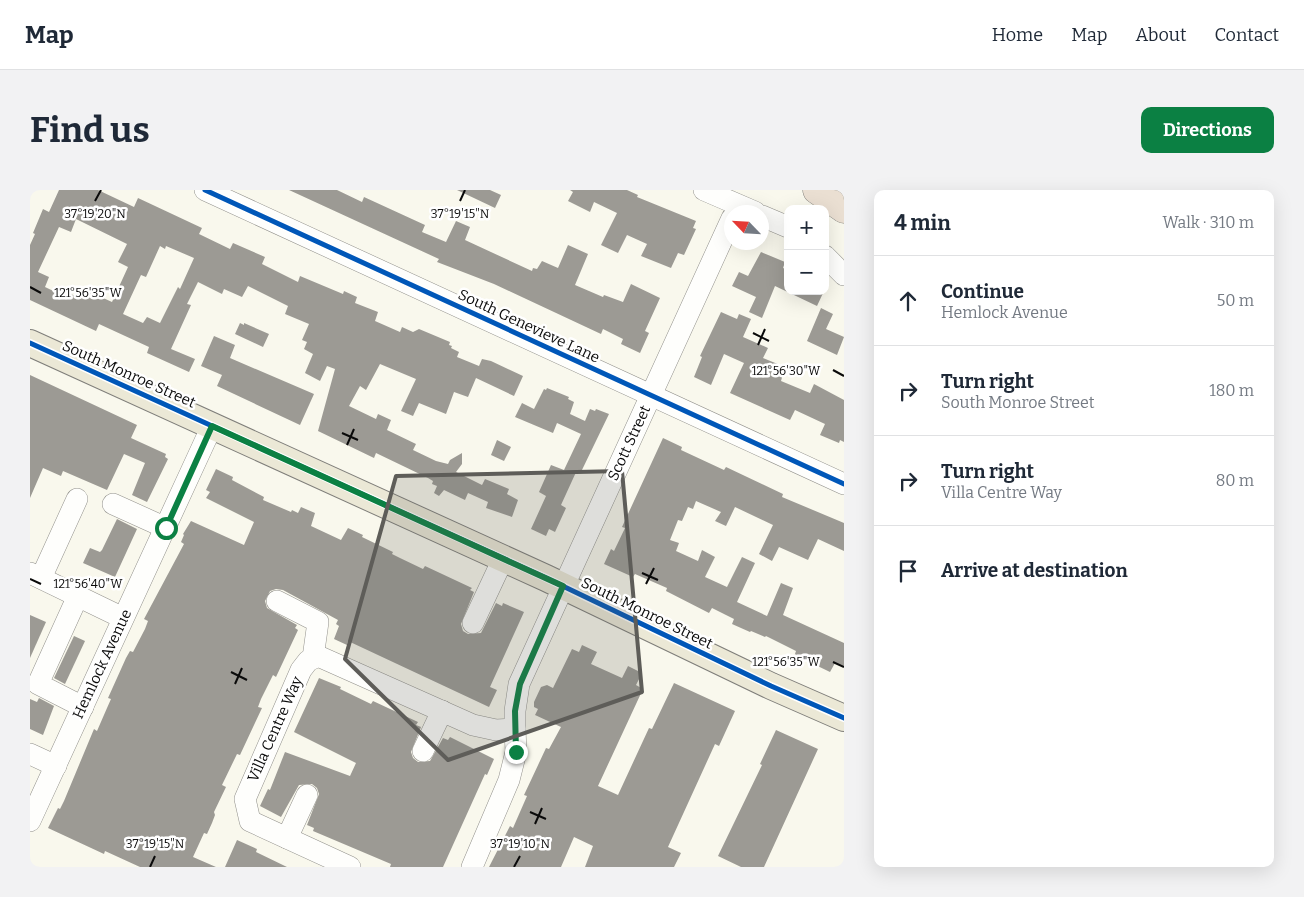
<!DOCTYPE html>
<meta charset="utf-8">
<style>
body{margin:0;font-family:Bitter,serif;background:#f2f2f3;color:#1f2937}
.controls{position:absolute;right:15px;top:15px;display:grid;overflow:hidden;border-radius:10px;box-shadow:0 5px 20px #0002}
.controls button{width:45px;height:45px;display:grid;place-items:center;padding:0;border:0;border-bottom:1px solid #e0e1e3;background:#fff;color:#1f2937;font:25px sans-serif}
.compass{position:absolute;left:694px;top:15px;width:45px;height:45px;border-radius:50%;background:#fff;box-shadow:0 5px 20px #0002;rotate:295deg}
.stop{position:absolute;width:15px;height:15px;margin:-11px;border:4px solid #0b8043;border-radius:50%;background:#fff}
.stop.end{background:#0b8043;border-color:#fff;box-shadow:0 1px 5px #0008}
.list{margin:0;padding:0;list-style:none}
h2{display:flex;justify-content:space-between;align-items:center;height:65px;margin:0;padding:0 20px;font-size:21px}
h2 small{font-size:16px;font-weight:400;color:#747a83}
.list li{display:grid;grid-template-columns:32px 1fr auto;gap:15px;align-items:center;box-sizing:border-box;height:90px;padding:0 20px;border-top:1px solid #e0e1e3}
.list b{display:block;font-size:19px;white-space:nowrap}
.list p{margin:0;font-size:16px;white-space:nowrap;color:#747a83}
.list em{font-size:16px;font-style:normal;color:#747a83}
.icon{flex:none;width:28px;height:28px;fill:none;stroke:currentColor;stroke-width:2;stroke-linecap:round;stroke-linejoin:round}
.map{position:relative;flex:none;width:814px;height:677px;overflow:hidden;border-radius:10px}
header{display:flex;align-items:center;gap:30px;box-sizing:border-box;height:70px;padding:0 25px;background:#fff;border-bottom:1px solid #e0e1e3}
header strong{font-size:24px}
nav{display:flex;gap:28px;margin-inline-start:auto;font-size:18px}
.intro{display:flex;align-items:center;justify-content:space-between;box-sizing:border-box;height:120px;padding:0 30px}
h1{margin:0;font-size:35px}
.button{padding:12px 22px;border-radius:10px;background:#0b8043;color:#fff;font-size:18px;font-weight:700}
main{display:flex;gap:30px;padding:0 30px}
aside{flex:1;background:#fff;border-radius:10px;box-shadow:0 5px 20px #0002}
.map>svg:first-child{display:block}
</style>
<header>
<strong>Map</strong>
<nav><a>Home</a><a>Map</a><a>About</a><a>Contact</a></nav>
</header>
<div class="intro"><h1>Find us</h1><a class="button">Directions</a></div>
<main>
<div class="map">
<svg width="814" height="677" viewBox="0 0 814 677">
<rect width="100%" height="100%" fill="#f9f8ed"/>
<g fill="#9c9a94" fill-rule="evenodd">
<path d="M29,0H68L104,17L108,8L172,38L169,44L200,59L203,53L235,67L232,74L268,92L270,86L313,104L314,101L327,107L325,113L348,122L345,131L370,142L372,137L383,142L389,139L420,152L419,155L422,156L421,158L429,162L427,167L449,176L452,169L461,171L493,186L484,206L446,188L438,207L424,202L416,224L389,213L383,226L371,221L386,189L350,174L336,200L330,196L319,216L346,229L348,224L361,230L357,240L386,254L383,260L406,271L418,274L420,270L432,263V274L426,282L452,295L455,289L479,299L477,304L488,310L482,327L456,318L458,312L438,303L435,310L414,300L409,306L404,303L407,296L402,294L403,291L398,288L346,263L344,268L288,241L305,179L297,176L290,191L275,183L283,164L274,159L277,152L272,150L279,134L255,124L258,116L218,96L212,107L194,99L192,104L168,92L157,114L161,115L141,159L165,169L159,182L117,163L119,157L69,134L66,141L0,110V55L5,44L3,43L13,19L19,22ZM46,29L97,54L88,72L98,77L82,112L49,97L46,106L38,103L36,107L15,97L19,87L8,82L29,37L41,42ZM130,56L135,59L136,56L164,68L150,99L148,97L130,133L117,127L113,133L93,124L111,85L116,87Z"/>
<path d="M259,0H307L332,12L334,7L395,35L392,42L416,52L426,31L440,37L435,50L502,81L503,78L507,79L512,71L528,78L538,55L558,64L545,95L573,107L574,105L593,112L601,94L630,108L615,141L619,143L610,163L591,154L593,149L573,139L571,144L464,94L407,72L409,69Z"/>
<path d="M427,0H460L471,5L465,18Z"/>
<path d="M540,0H597L608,5L607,7L666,31L663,38L666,39L654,65L648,63L641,78L611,66L617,54L597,45L588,63L571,55L587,23L564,12L560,22L538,11L543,2Z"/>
<path d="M731,62L755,72L753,78L758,80V101H794L787,116L745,96L732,128L719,122L726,107L702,96L709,82L718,86Z"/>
<path d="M791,118L803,124L796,139L814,147L807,165L777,151Z"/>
<path d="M691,122L707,129L709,124L721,129L713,147L738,158L733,168L755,177L751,191L780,203L784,194L814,210V252L810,250L809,253L790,245L795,234L765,220L760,230L700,203L714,173L694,164L681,195L664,187L672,167L670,166Z"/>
<path d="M210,133L214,135V133L239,144L233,157L205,144Z"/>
<path d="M184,146L205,155L200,168L284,204L270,235L187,196L192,185L171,176Z"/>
<path d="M0,185L107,235L101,248L136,264L135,267L138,269L117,312L102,305L115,273L94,264L77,300L33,281L31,286L13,278L0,308Z"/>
<path d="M517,198L539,207L538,209L544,212L540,224L555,231L560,219L565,221L566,219L579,224L551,282L547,280L531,315L536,318L525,342L519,339L516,346L501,339L516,306L509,302L521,275L534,280L551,244L527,233L523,243L485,227L492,213L504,219L514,199L516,200Z"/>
<path d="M633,248L652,257L651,260L694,280L696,277L753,304L752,307L814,333V361L788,349L778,370L749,357L742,371L729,364L743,335L705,317L696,336L685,331L691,322L666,311L663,319L658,317L652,331L648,330L640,350L649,353L646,361L668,371L672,360L685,367L675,387L697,397L712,367L725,373L707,412L737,426L751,393L763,398L753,425L814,453V477L805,473L800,482L769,467L765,464L766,461L736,446L735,447L721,441L720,442L702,434L704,429L682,418L679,423L636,401L637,398L605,384L603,387L574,374L581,359L584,361L595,338L592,337Z"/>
<path d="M467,250L481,257L474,271L461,265Z"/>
<path d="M186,279L203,287L202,290L234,307L233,310L261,322L262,320L268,323L271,317L285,323L281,336L311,350L318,338L333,345L332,347L363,362L362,364L370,368L393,379L395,376L442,398L440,400L444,402L431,434L433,441L438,444L451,443L466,413L472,416L473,413L494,422L460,497L467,500L459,517L318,451L317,455L304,449L309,436L306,434L308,430L253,400L246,399L240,401L235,411L237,418L267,435L265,438L268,440L246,487L243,485L231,509L228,517L232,518L210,565L207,564L192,595L196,597L184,622L185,625L182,633L177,644L174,643L163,667L186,677H110L75,661L74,664L18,638L28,618L30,619L34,611L64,539L67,541L77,518L81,509L78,508L96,468L100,461L103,462L115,439L118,431L114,429L154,354L151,352L154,345L153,344L161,331L214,355L224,332L176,308L180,302L176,300Z"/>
<path d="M87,329L107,339L85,387L53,373L60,358L70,362L72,360Z"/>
<path d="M0,425L16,432L0,468Z"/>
<path d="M44,446L55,451L35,494L24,488Z"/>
<path d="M552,455L567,462L561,474L592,488L598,476L612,483L606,495L613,499L568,596L588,605L619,538L622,539L644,493L705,521L689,556L685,554L638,657L651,663L644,677H555L563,656L544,647L531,677H459L480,636L483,638L497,606L494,605L502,588L516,558L519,559L531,537L505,525L508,519L504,517V512L511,497L517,495L523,498L542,459L549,462Z"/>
<path d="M289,488L311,497L310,499L341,514L343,511L388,532L386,535L391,537L381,562L383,568L388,572L400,571L413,548L418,550L420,547L464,569L457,585L455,584L413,677H360L361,674L283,641L284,638L277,635L289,604L287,598L282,594L269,595L251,627L230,616L238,599L240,600L255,562L320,586L326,573L264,542Z"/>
<path d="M9,508L24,516L13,545L0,539V509L7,512Z"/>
<path d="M746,540L788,559L734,677H711L688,666L732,575L730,574Z"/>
<path d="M207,650L227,659L226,662L257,677H195Z"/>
</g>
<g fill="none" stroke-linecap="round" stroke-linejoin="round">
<defs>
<g id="minor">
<path d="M175,0L814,294"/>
<path d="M674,0L725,22"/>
<path d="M732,26L758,37"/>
<path d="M795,66L814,85"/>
<path d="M83,314L136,338"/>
<path d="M0,383L93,428"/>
<path d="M11,388L47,309"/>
<path d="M47,408L8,494L53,517"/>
<path d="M247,411L288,432L283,468"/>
<path d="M443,433L473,369"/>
<path d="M485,539V521L489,494L702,28"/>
<path d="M393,561L412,521"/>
<path d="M0,564L26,576"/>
<path d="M0,631L182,236"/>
<path d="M257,648L277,605"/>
<path d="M320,677L220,631L215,609L271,480L278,471L288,466L443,535L466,540L485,539L486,562L479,590L442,677"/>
</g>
<path id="major" d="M0,153L516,388L741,496L814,528"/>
<path id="highway" d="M787,0L814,19"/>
</defs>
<use href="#minor" stroke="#92918c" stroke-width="22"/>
<use href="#major" stroke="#7f7e7a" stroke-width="28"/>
<use href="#highway" stroke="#7f7e7a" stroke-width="29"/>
<use href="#minor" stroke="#fefefc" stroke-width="21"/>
<use href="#major" stroke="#ebe8d6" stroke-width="26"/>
<use href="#highway" stroke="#eadfd2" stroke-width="28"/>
<defs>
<g id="cycleway">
<path d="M175,0L814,294"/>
<path d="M0,153L516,388L741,496L814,528"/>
</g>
</defs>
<use href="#cycleway" stroke="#fff" stroke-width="8"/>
<use href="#cycleway" stroke="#0057b8" stroke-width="5"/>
</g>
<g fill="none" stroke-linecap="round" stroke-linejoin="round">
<path stroke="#0b8043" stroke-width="6" d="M136,338L182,236L533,396L490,494L485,521L486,562"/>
</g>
<path fill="#5e5d59" fill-opacity="0.2" stroke="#5e5d59" stroke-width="4" stroke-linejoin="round" d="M592,281L612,502L418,570L315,469L366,286Z"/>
<path fill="none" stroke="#0a0a0a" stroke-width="2" d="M65,11L71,0M430,11L435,0M0,97L11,103M723,143L739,151M728,155L735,139M803,180L814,186M312,243L328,250M317,255L324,239M612,383L628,390M0,389L11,394M616,394L624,378M803,472L814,477M201,482L217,490M205,494L212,478M500,622L516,629M505,634L512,618M120,677L125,666M484,677L490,666"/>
<g text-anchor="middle" stroke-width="5" stroke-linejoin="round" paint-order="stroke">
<g font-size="15" fill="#0a0a0a" stroke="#fff">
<text transform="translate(499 136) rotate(25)" y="5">South Genevieve Lane</text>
<text transform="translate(99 184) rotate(24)" y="5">South Monroe Street</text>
<text transform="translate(599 253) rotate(-65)" y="5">Scott Street</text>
<text transform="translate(617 423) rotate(26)" y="5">South Monroe Street</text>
<text transform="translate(72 474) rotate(-65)" y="5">Hemlock Avenue</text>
<text transform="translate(245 539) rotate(-66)" y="5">Villa Centre Way</text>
</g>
</g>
<g font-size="12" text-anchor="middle" fill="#0a0a0a" stroke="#fff" stroke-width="5" stroke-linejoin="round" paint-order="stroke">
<text x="65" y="28">37°19'20"N</text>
<text x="430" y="28">37°19'15"N</text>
<text x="58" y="107">121°56'35"W</text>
<text x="756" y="185">121°56'30"W</text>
<text x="58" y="398">121°56'40"W</text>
<text x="756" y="476">121°56'35"W</text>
<text x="125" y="658">37°19'15"N</text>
<text x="490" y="658">37°19'10"N</text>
</g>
</svg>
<div class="controls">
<button>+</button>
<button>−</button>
</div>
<svg class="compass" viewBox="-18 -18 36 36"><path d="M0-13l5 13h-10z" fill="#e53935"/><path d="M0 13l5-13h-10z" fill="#747a83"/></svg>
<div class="stop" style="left:136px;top:338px"></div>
<div class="stop end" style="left:486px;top:562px"></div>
</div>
<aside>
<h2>4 min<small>Walk · 310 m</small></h2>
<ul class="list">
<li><svg class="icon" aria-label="ahead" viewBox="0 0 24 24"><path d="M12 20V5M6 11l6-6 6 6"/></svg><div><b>Continue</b><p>Hemlock Avenue</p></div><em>50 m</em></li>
<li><svg class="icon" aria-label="right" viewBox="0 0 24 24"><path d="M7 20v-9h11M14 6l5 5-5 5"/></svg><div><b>Turn right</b><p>South Monroe Street</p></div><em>180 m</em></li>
<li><svg class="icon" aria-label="right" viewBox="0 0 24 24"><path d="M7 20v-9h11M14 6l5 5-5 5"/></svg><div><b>Turn right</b><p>Villa Centre Way</p></div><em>80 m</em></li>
<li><svg class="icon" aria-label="arrive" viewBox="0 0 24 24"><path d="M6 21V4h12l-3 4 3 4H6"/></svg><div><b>Arrive at destination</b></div></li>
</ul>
</aside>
</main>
